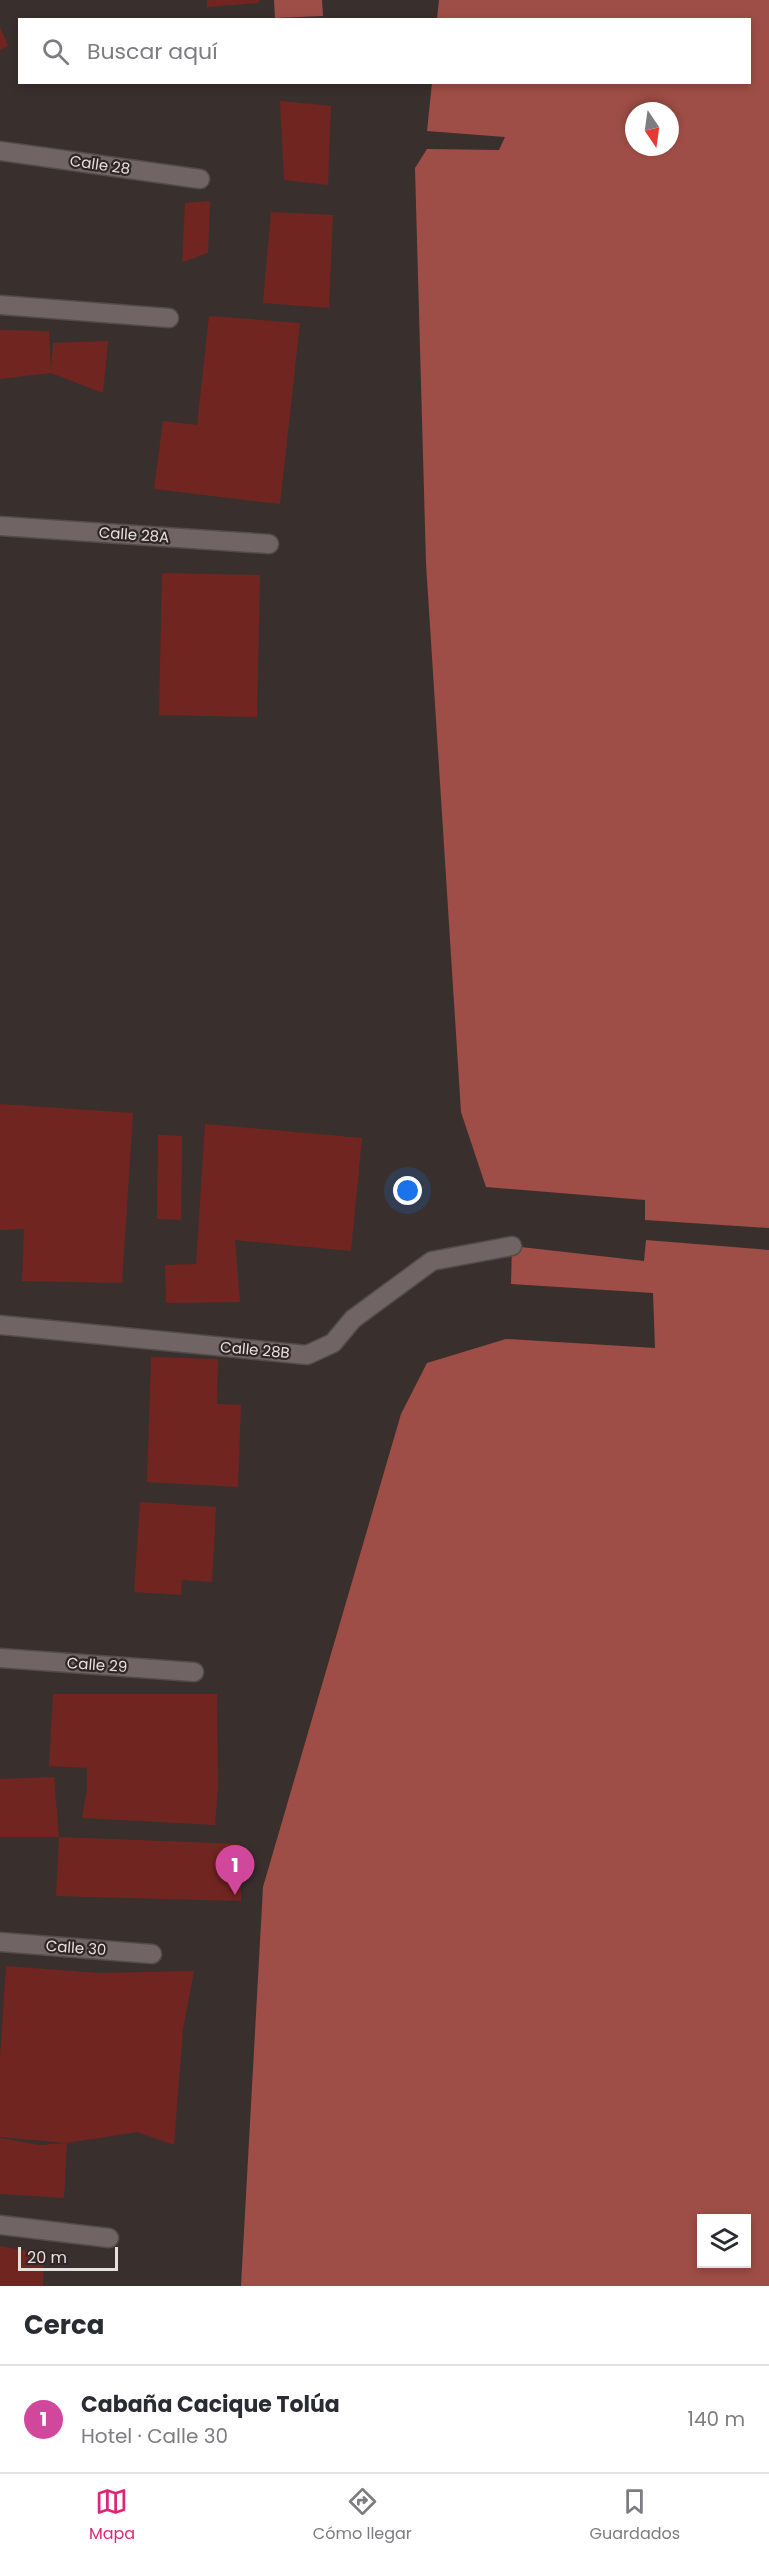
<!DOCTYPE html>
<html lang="es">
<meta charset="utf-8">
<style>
body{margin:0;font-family:Poppins,sans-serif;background:#f2f2f3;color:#2b2b33}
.controls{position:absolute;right:18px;bottom:18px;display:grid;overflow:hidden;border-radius:0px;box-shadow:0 3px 9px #0003}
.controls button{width:54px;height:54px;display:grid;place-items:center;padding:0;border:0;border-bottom:2px solid #e1e1e2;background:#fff;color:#2b2b33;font:30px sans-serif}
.compass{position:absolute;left:625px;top:102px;width:54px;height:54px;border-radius:50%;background:#fff;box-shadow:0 3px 9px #0003;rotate:167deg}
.scale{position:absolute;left:18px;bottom:15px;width:100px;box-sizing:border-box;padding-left:6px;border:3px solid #e6e0df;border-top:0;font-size:16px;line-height:21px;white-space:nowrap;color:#e6e0df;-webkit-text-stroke:4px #2f2625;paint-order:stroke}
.you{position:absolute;left:408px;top:1191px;width:21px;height:21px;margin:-15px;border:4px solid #fff;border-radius:50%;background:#1a73e8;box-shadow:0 0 0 9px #1a73e833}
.badge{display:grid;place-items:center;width:39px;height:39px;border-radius:50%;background:#db2777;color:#fff;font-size:20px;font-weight:700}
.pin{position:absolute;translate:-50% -50px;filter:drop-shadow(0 2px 3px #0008)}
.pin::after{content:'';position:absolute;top:32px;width:21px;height:18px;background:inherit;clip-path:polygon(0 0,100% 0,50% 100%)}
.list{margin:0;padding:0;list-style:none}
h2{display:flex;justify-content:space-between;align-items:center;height:78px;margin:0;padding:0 24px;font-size:26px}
h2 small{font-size:20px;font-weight:400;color:#7c7c81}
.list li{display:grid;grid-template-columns:39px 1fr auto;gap:18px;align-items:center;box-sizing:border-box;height:108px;padding:0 24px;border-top:2px solid #e1e1e2}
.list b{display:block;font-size:22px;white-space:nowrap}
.list p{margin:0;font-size:20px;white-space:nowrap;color:#7c7c81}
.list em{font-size:20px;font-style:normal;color:#7c7c81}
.icon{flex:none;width:33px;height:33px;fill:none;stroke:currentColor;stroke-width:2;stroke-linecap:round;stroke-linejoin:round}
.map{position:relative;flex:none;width:769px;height:2286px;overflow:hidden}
.search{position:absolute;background:#fff;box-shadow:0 3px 9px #0003;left:18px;right:18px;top:18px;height:66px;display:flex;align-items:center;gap:15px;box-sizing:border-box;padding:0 21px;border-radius:0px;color:#7c7c81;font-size:22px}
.sheet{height:186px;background:#fff}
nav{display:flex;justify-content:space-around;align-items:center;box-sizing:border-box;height:84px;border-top:2px solid #e1e1e2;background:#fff;font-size:16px;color:#7c7c81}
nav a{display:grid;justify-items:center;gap:3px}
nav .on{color:#db2777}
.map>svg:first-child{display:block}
</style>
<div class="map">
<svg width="769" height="2286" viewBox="0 0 769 2286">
<rect width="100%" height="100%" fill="#39302e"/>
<g fill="#9e4e46" fill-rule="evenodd">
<path d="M274,0H322L323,16L275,18Z"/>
<path d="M439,0H769V1228L645,1220V1200L486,1187L461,1112L426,563L415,168L427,149L499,150L505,137L427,131L432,83L750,82V20L437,19ZM634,111H670V147H634Z"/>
<path d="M646,1240L769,1250V2286H241L263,1887L401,1414L427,1363L506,1339L655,1348L653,1293L511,1284L512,1246L644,1261ZM702,2218H746V2264H702Z"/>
</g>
<g fill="#712520">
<path d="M207,0H259V3L207,7Z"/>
<path d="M0,27L8,46L0,50Z"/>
<path d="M280,101L331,106L328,185L284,180Z"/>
<path d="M210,201L208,253L182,262L185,203Z"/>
<path d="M271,212L333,215L329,308L263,303Z"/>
<path d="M209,316L300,323L280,504L154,489L163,421L197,425Z"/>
<path d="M0,330L49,331L51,370L53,343L108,341L103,393L51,373L0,379Z"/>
<path d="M162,573L260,575L257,717L159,715Z"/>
<path d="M0,1104L133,1113L122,1283L22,1281L24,1229L0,1230Z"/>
<path d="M205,1124L362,1138L351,1251L235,1240L240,1302L166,1303L165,1265L196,1264Z"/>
<path d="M158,1135L182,1136L181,1220L157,1219Z"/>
<path d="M151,1357L218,1359L217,1404L241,1405L238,1487L147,1482Z"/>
<path d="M140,1502L216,1507L212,1582L182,1580L181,1595L134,1592Z"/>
<path d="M53,1694H217L218,1786L215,1825L82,1818L87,1788V1768L49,1766Z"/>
<path d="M54,1777L59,1837L240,1844L241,1901L56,1896L59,1837H0V1779Z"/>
<path d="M6,1966L100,1973L194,1971L183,2029L174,2145L137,2132L67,2143L64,2198L0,2194V2138L40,2145L67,2143L0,2137V2058Z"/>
<path d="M0,2246L44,2254L43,2286H0Z"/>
</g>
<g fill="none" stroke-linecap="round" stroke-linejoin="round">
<defs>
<g id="street">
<path d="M0,151L200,179"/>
<path d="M0,305L169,318"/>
<path d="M0,526L269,544"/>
<path d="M0,1325L307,1355L333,1343L353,1319L432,1261L512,1246"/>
<path d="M0,1658L194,1672"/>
<path d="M0,1942L152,1954"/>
<path d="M0,2225L109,2238"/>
</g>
</defs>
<use href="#street" stroke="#534c4a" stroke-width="21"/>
<use href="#street" stroke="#706564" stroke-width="18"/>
</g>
<g text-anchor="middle" stroke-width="4.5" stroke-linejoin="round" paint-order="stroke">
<g font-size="15" fill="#e6e0df" stroke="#2f2625">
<text transform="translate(100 165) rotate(8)" y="5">Calle 28</text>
<text transform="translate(134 535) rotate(4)" y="5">Calle 28A</text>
<text transform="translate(255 1350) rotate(5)" y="5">Calle 28B</text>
<text transform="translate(97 1665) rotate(4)" y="5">Calle 29</text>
<text transform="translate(76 1948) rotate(4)" y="5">Calle 30</text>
</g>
</g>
</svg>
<div class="controls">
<button><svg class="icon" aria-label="layers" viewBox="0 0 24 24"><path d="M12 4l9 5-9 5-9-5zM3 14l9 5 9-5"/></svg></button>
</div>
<svg class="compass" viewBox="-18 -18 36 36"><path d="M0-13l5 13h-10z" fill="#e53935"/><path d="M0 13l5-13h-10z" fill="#7c7c81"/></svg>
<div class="scale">20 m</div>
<div class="you"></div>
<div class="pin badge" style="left:235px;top:1895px;background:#d1479c">1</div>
<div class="search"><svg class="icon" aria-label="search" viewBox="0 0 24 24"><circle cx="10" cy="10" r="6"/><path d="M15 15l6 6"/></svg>Buscar aquí</div>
</div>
<section class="sheet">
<h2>Cerca<small></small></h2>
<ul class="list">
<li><span class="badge" style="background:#d1479c">1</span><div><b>Cabaña Cacique Tolúa</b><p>Hotel · Calle 30</p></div><em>140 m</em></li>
</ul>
</section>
<nav>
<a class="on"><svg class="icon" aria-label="map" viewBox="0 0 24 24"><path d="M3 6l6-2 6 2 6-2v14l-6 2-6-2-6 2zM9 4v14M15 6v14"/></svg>Mapa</a>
<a><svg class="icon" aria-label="directions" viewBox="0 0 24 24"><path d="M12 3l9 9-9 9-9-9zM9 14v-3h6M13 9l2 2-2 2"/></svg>Cómo llegar</a>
<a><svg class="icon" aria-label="saved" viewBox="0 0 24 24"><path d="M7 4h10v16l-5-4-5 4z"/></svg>Guardados</a>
</nav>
